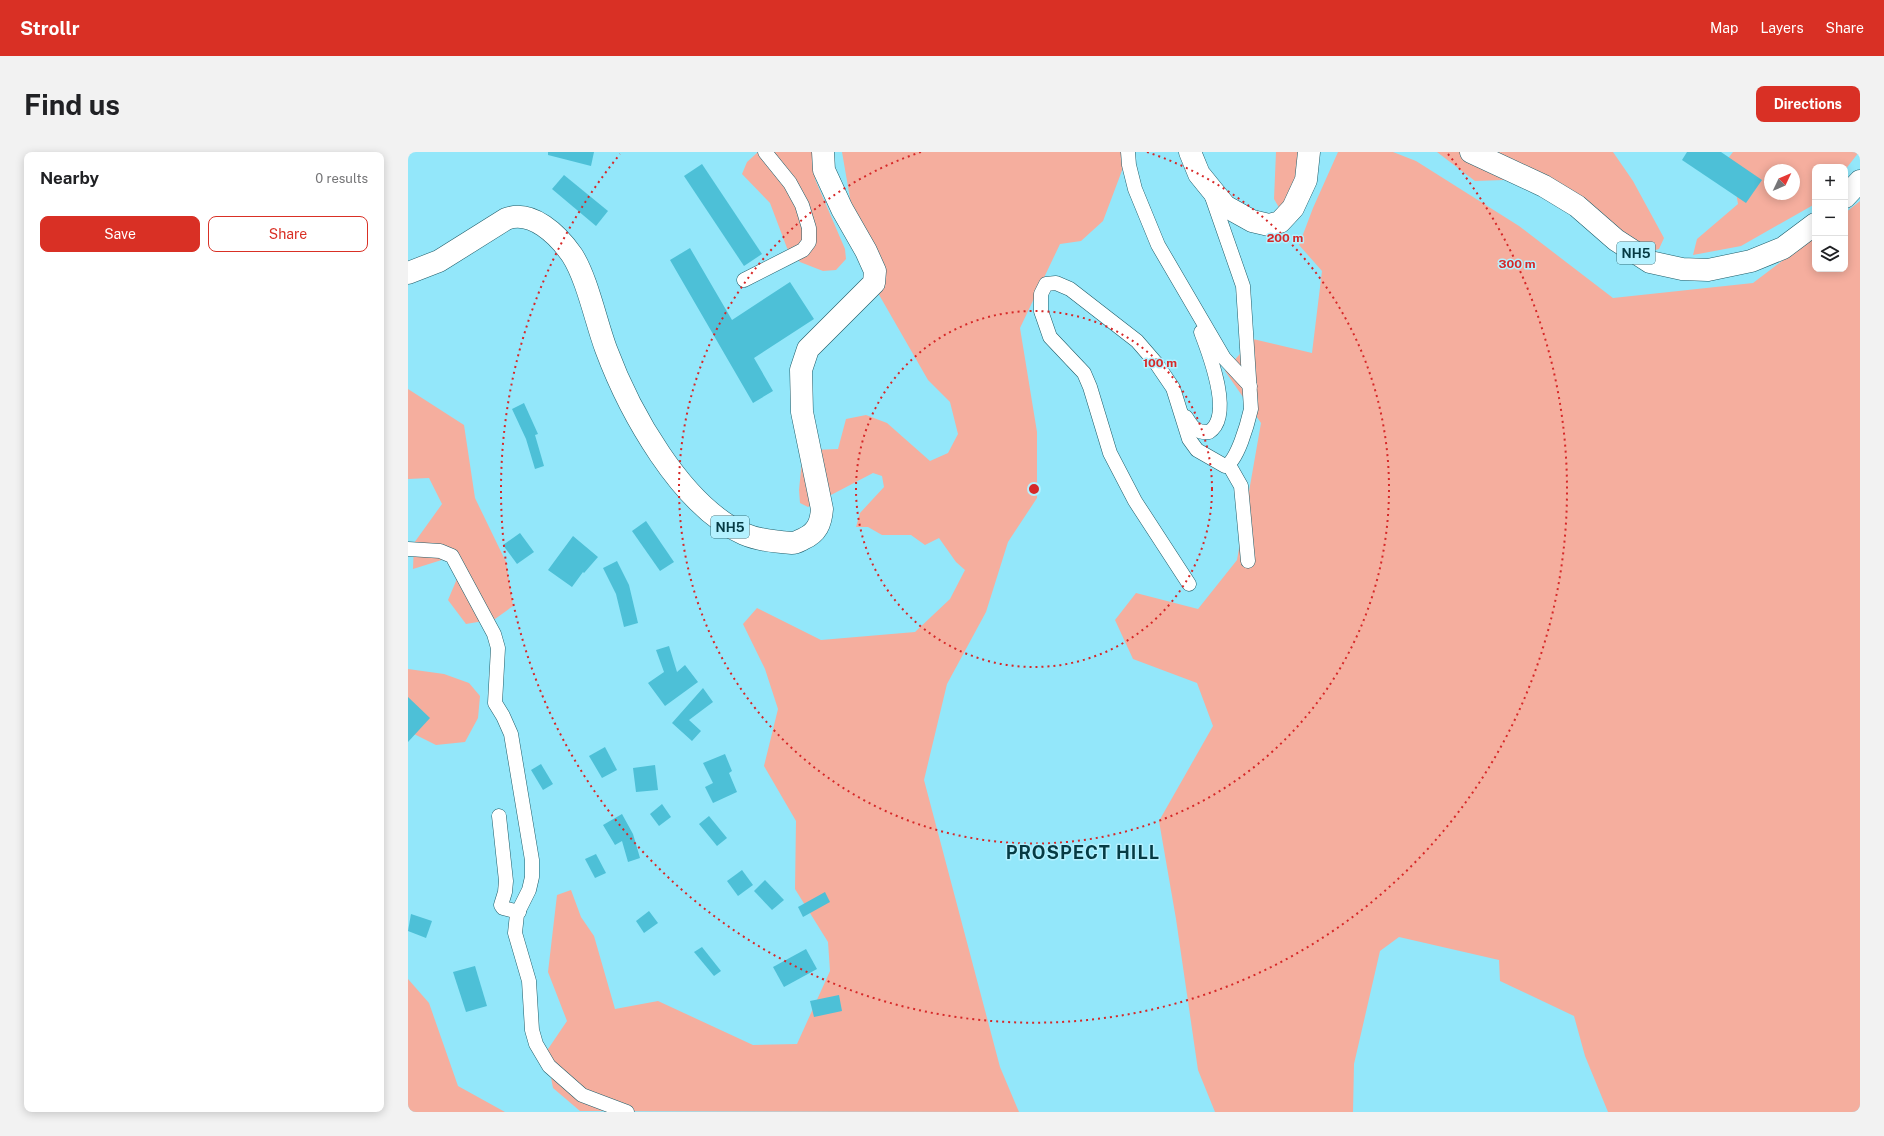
<!DOCTYPE html>
<meta charset="utf-8">
<style>
body{margin:0;font-family:"Public Sans",sans-serif;background:#f2f2f2;color:#202124}
.controls{position:absolute;right:12px;top:12px;display:grid;overflow:hidden;border-radius:8px;box-shadow:0 2px 10px #0003}
.controls button{width:36px;height:36px;display:grid;place-items:center;padding:0;border:0;border-bottom:1px solid #e0e0e0;background:#fff;color:#202124;font:20px sans-serif}
.compass{position:absolute;left:1356px;top:12px;width:36px;height:36px;border-radius:50%;background:#fff;box-shadow:0 2px 10px #0003;rotate:46deg}
.list{margin:0;padding:0;list-style:none}
h2{display:flex;justify-content:space-between;align-items:center;height:52px;margin:0;padding:0 16px;font-size:17px}
h2 small{font-size:13px;font-weight:400;color:#757577}
.actions{display:flex;gap:8px;padding:12px 16px}
.actions a{flex:1;padding:9px 0;border:1px solid #d93025;border-radius:8px;text-align:center;font-size:14px;color:#d93025}
.actions .main{background:#d93025;color:#fff}
.icon{flex:none;width:22px;height:22px;fill:none;stroke:currentColor;stroke-width:2;stroke-linecap:round;stroke-linejoin:round}
.map{position:relative;flex:none;width:1452px;height:960px;overflow:hidden;border-radius:8px}
header{display:flex;align-items:center;gap:24px;box-sizing:border-box;height:56px;padding:0 20px;background:#d93025;color:#fff}
header strong{font-size:19px}
nav{display:flex;gap:22px;margin-inline-start:auto;font-size:14px}
.intro{display:flex;align-items:center;justify-content:space-between;box-sizing:border-box;height:96px;padding:0 24px}
h1{margin:0;font-size:28px}
.button{padding:10px 18px;border-radius:8px;background:#d93025;color:#fff;font-size:14px;font-weight:700}
main{display:flex;gap:24px;padding:0 24px}
aside{flex:1;background:#fff;border-radius:8px;box-shadow:0 2px 10px #0003}
.map>svg:first-child{display:block}
</style>
<header>
<strong>Strollr</strong>
<nav><a>Map</a><a>Layers</a><a>Share</a></nav>
</header>
<div class="intro"><h1>Find us</h1><a class="button">Directions</a></div>
<main>
<aside>
<h2>Nearby<small>0 results</small></h2>
<ul class="list">
</ul>
<div class="actions"><a class="main">Save</a><a>Share</a></div>
</aside>
<div class="map">
<svg width="1452" height="960" viewBox="0 0 1452 960">
<rect width="100%" height="100%" fill="#93e7fa"/>
<g fill="#f5ae9e" fill-rule="evenodd">
<path d="M350,0H409L407,27L437,97L438,107L428,118L415,119L392,110L379,96L362,51L334,22L339,10Z"/>
<path d="M434,0H721L695,69L673,89L652,92L612,176L629,280V346L600,390L578,460L539,532L516,628L592,915L611,960L172,959L145,936L138,900L159,869L140,820L149,743L163,738L173,765L186,784L207,857L250,849L345,893L389,892L422,819L420,790L387,737L388,669L356,614L370,557L357,517L335,472L349,456L413,488L507,480L542,447L557,418L548,410L531,386L517,393L503,383H474L460,375H448L452,361L476,335L474,324L465,321L400,355L392,351L391,338L394,308L405,298L430,297L438,267L458,263L479,271L522,309L540,301L550,282L542,250L520,228L466,134L443,52Z"/>
<path d="M868,0H908L873,59L866,47Z"/>
<path d="M930,0H985L1008,9L1111,74L1205,146L1345,131L1407,84V117H1437V61L1452,49V960H1200L1177,904L1166,864L1092,829L1091,808L991,785L972,799L946,912L945,960H807L790,918L768,767L751,669L805,574L789,531L725,507L707,468L728,441L790,457L829,408L853,271L817,219L845,187L904,201L914,119L891,93L905,56Z"/>
<path d="M1029,0H1205L1225,29L1256,86L1251,97L1220,106L1128,27L1067,29Z"/>
<path d="M1325,0H1451L1437,18V15H1407V52L1333,94L1285,103L1289,87L1330,52L1326,28L1318,9ZM1362,18H1386V42H1362Z"/>
<path d="M0,237L56,273L67,346L98,410L105,454L87,467L58,472L40,448L51,422L40,406L5,417L6,391L34,352L21,326L0,327Z"/>
<path d="M0,517L36,522L61,531L72,544L70,566L57,590L28,593L6,582L0,573Z"/>
<path d="M0,827L21,851L50,934L97,960H0Z"/>
</g>
<g fill="#4dc0d7">
<path d="M140,0H186L183,14L140,3Z"/>
<path d="M1279,0H1313L1354,28L1338,51L1274,8Z"/>
<path d="M294,12L354,102L336,114L276,24Z"/>
<path d="M156,23L200,59L188,74L144,37Z"/>
<path d="M282,96L324,168L382,130L406,167L346,206L365,239L345,251L262,108Z"/>
<path d="M116,251L130,282L127,283L136,314L127,317L118,287L104,257Z"/>
<path d="M238,369L266,410L252,419L224,379Z"/>
<path d="M112,381L126,400L109,412L95,393Z"/>
<path d="M165,384L190,405L176,421L175,420L164,435L140,418Z"/>
<path d="M209,409L221,433L230,471L216,475L208,442L195,416Z"/>
<path d="M261,494L269,520L277,513L290,530L257,554L240,531L256,520L248,498Z"/>
<path d="M295,536L305,550L281,568L293,579L284,589L264,571Z"/>
<path d="M0,545L22,566L0,590Z"/>
<path d="M197,595L209,618L194,626L181,604Z"/>
<path d="M317,602L324,619L321,621L329,640L305,651L297,635L305,631L295,611Z"/>
<path d="M133,612L145,632L135,638L123,618Z"/>
<path d="M247,613L250,638L228,640L225,616Z"/>
<path d="M254,652L263,665L251,674L242,662Z"/>
<path d="M214,662L225,682L232,706L220,710L214,689L207,693L195,673Z"/>
<path d="M301,664L319,686L309,694L291,672Z"/>
<path d="M188,702L198,721L187,726L177,707Z"/>
<path d="M334,718L345,733L330,744L319,729Z"/>
<path d="M357,728L376,748L364,758L346,739Z"/>
<path d="M417,740L422,750L395,765L390,755Z"/>
<path d="M241,759L250,771L236,781L228,769Z"/>
<path d="M3,762L24,769L18,786L0,779Z"/>
<path d="M294,795L313,819L306,824L286,800Z"/>
<path d="M398,797L409,817L376,835L365,815Z"/>
<path d="M67,814L79,854L58,860L45,820Z"/>
<path d="M431,843L434,859L406,865L402,849Z"/>
</g>
<g fill="none" stroke-linecap="round" stroke-linejoin="round">
<defs>
<g id="street">
<path d="M720,0L721,13L727,37L750,93L816,206L842,234"/>
<path d="M336,128L395,98L401,90V76L394,53L382,31L357,0"/>
<path d="M778,265C784,275 788,281 801,280C826,264 801,201 793,180"/>
<path d="M821,313L833,334L840,409"/>
<path d="M0,397L32,399L44,404L86,482L90,496L87,551L95,564L103,582L124,708V725L121,738L109,762L107,781L121,829L124,878L128,892L141,914L174,943L219,960"/>
<path d="M781,432L727,349L702,301L682,235L676,221L642,185L633,159V142L638,132L648,131L662,137L729,189L748,211L765,236L781,287L789,298L817,314C829,311 840,270 843,257L835,134L804,45"/>
<path d="M91,664L98,729L97,740L93,753L95,756L111,760"/>
</g>
<g id="highway">
<path d="M782,0L791,22L817,54L844,69L861,73L872,70L885,56L898,28L901,0"/>
<path d="M1063,0L1136,34L1169,54L1208,88L1242,110L1274,117L1300,118L1343,109L1375,96L1407,72"/>
<path d="M1437,45L1452,29"/>
<path d="M0,121L31,109L98,67C124,57 150,83 164,103C179,126 188,170 198,197C221,259 273,354 336,382C350,388 368,390 384,391C388,391 391,389 395,387C409,381 413,371 414,357L394,260L393,218L400,197L466,131L467,119L458,99L434,57L416,18L415,0"/>
</g>
</defs>
<use href="#street" stroke="#1f5c68" stroke-width="15"/>
<use href="#highway" stroke="#1f5c68" stroke-width="23"/>
<use href="#street" stroke="#fff" stroke-width="14"/>
<use href="#highway" stroke="#fff" stroke-width="22"/>
</g>
<g fill="none" stroke="#d62828" stroke-width="2" stroke-dasharray="2 4">
<circle cx="626" cy="337" r="178"/>
<path d="M739 0A355 355 0 1 1 513 0"/>
<path d="M1040 2A533 533 0 1 1 212 2"/>
</g>
<g text-anchor="middle" stroke-width="3" stroke-linejoin="round" paint-order="stroke">
<g fill="#b4f1ff" stroke="#3a727c" stroke-width="1">
<rect x="1209" y="90" width="38" height="22" rx="3"/>
<rect x="303" y="364" width="38" height="22" rx="3"/>
</g>
<g font-size="13" font-weight="bold" fill="#063b44">
<text x="1228" y="106">NH5</text>
<text x="322" y="380">NH5</text>
</g>
<g font-size="18" font-weight="bold" letter-spacing="1" fill="#063b44" stroke="#b4f1ff">
<text x="675" y="707">PROSPECT HILL</text>
</g>
</g>
<circle cx="626" cy="337" r="6" fill="#d62828" stroke="#b4f1ff" stroke-width="2"/>
<g font-size="12" text-anchor="middle" font-weight="bold" fill="#d62828" stroke="#b4f1ff" stroke-width="3" stroke-linejoin="round" paint-order="stroke">
<text x="877" y="90">200 m</text>
<text x="1109" y="116">300 m</text>
<text x="752" y="215">100 m</text>
</g>
</svg>
<div class="controls">
<button>+</button>
<button>−</button>
<button><svg class="icon" aria-label="layers" viewBox="0 0 24 24"><path d="M12 4l9 5-9 5-9-5zM3 14l9 5 9-5"/></svg></button>
</div>
<svg class="compass" viewBox="-18 -18 36 36"><path d="M0-13l5 13h-10z" fill="#e53935"/><path d="M0 13l5-13h-10z" fill="#757577"/></svg>
</div>
</main>
